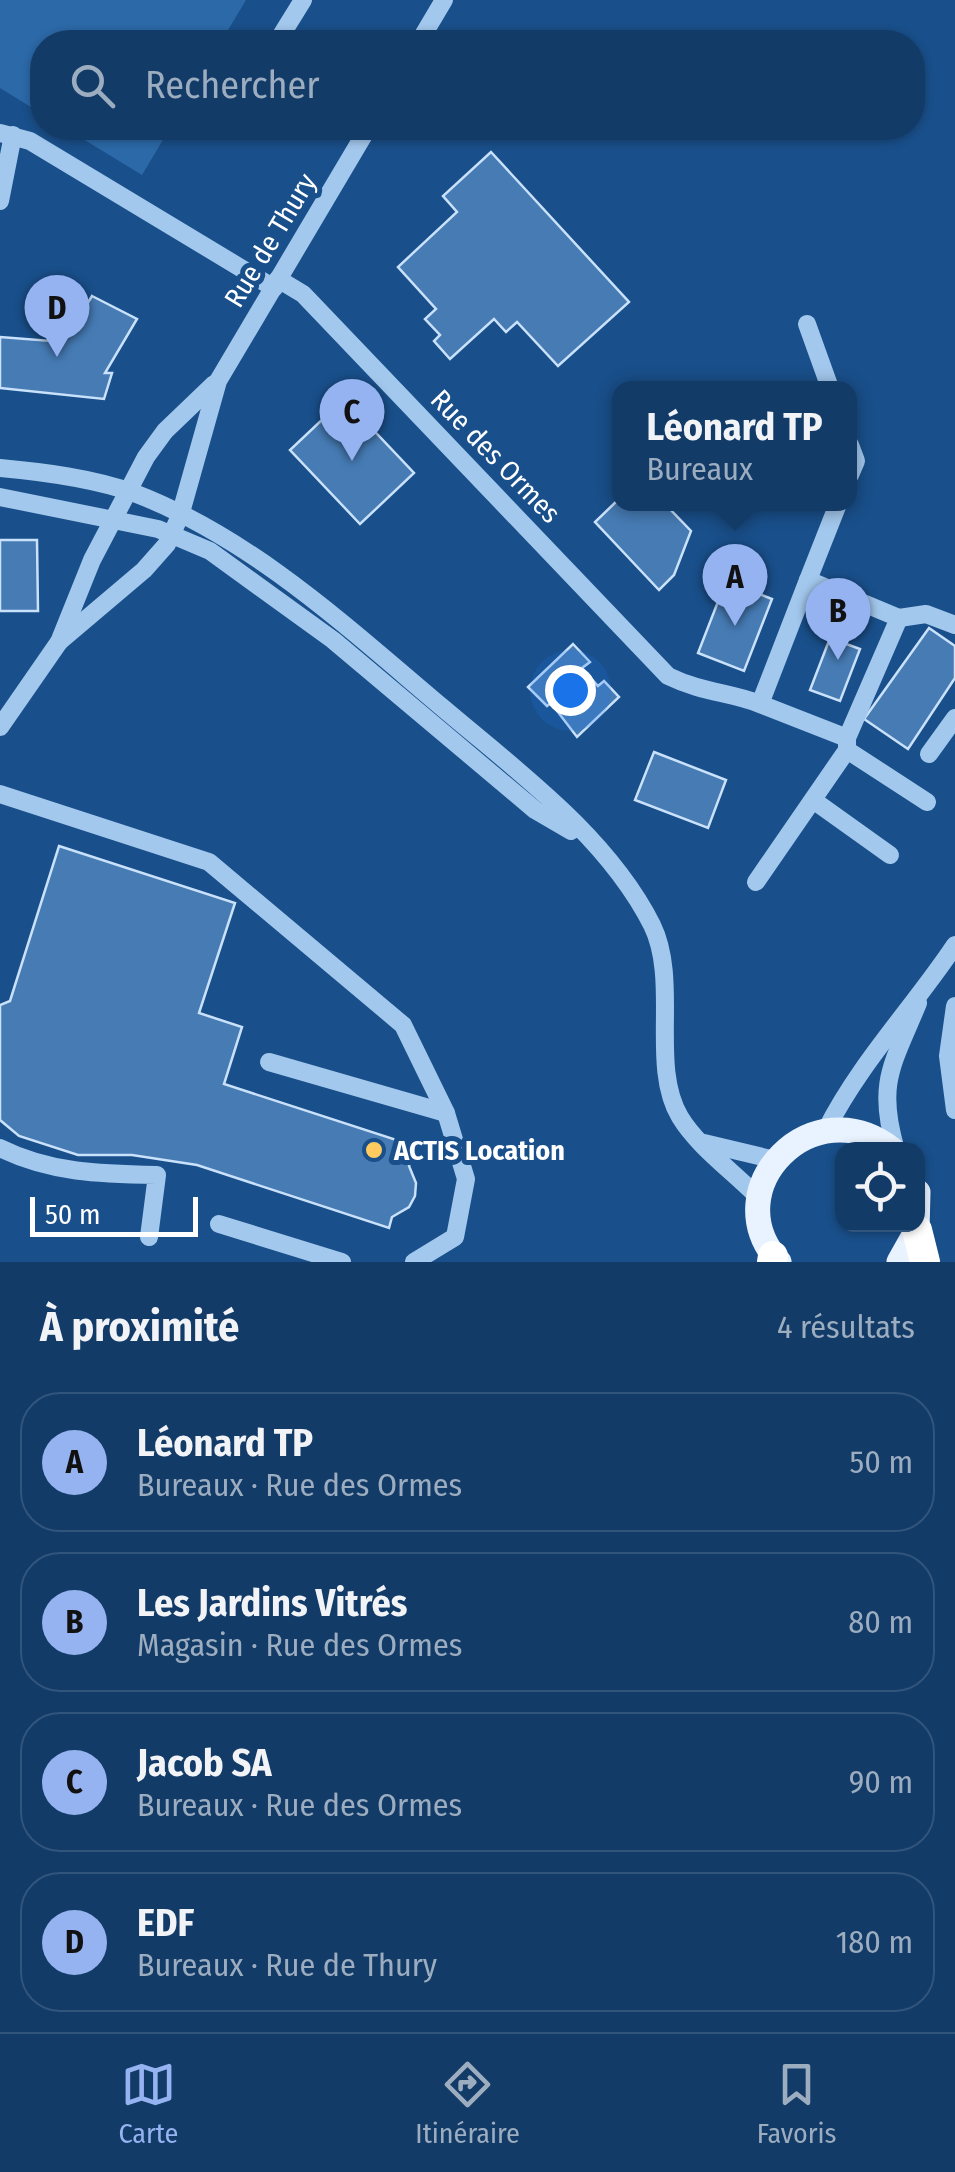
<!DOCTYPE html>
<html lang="fr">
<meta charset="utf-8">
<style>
body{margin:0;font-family:"Fira Sans Condensed",sans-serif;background:#204671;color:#f1f3f6}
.controls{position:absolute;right:30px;bottom:30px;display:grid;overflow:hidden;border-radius:20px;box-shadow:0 2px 8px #0004}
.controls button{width:90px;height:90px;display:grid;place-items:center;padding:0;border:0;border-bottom:2px solid #32557c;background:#133b68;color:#f1f3f6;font:50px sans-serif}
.scale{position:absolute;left:30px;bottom:25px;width:168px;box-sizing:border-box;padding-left:10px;border:5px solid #fff;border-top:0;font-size:28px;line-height:35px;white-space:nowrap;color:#fff;-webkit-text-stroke:8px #194f8a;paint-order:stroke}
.you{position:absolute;left:570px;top:690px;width:35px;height:35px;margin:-25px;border:8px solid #fff;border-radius:50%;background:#1a73e8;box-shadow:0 0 0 15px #1a73e833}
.badge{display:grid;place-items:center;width:65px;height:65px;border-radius:50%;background:#95b2f1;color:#111;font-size:32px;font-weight:700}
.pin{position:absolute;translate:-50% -82px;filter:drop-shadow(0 2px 5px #0008)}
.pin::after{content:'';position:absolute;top:52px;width:35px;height:30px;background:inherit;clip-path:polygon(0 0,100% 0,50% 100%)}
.popup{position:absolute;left:612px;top:381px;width:245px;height:130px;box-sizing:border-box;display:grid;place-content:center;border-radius:20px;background:#133b68;filter:drop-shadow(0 2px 8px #0005);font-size:32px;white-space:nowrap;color:#9dadc0}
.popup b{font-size:38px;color:#f1f3f6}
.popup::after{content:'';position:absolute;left:50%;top:100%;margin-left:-20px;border:20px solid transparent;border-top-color:#133b68}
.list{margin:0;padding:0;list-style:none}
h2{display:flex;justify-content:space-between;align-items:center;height:130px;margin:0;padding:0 40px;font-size:42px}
h2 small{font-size:32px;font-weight:400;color:#9dadc0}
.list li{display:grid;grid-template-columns:65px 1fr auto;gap:30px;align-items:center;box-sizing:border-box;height:140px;margin:0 20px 20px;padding:0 20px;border:2px solid #32557c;border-radius:40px}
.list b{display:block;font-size:38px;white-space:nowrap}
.list p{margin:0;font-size:32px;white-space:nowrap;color:#9dadc0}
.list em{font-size:32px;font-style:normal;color:#9dadc0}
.icon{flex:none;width:55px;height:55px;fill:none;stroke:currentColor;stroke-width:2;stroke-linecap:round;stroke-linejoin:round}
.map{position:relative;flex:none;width:955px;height:1262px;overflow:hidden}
.search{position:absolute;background:#133b68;box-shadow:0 2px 8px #0004;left:30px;right:30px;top:30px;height:110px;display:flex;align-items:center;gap:25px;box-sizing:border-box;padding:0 35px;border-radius:40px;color:#9dadc0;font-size:38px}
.sheet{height:770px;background:#133b68}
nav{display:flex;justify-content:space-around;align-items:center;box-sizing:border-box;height:140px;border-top:2px solid #32557c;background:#133b68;font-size:28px;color:#9dadc0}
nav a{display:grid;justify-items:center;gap:5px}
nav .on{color:#95b2f1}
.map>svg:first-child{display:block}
</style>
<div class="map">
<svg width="955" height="1262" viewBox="0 0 955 1262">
<rect width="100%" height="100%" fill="#194f8a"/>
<g fill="#2c69a8">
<path d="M0,0H246L221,42H42V114L0,88Z"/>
<path d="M65,128H170L142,175Z"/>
</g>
<g fill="#467bb4" stroke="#c9e1fa" stroke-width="2.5">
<path d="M491,152L629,302L558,366L517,322L506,332L494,319L450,359L434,341L440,335L425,319L436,309L398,267L457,212L443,196Z"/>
<path d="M92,296L137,319L105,373H112L104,399L0,388V337L64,342Z"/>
<path d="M344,399L414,473L360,524L290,450Z"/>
<path d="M620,498V504H665L691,531L674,575L659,590L595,522Z"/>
<path d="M0,540H37L38,611H0Z"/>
<path d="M726,581L772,599L744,671L698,653Z"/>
<path d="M929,628L955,646V678L908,749L864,719Z"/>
<path d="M830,638L860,649L840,701L810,690Z"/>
<path d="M573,644L590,662L582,668L598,686L604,681L619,697L577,737L551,703L547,706L528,687Z"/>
<path d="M654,752L726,780L708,828L635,800Z"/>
<path d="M59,846L235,903L199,1013L242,1027L224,1084L415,1146L409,1166L416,1183L415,1196L409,1207L392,1217L389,1228L197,1165L132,1155H78L19,1136L0,1120V1005L10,1001Z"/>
</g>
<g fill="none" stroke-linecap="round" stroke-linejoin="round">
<g stroke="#a3c8ed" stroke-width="18">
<path d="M277,42L303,0"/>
<path d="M419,42L444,0"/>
<path d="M0,133L30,141L274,288"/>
<path d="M0,201L13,135"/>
<path d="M278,279L303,294L668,676C703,693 729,692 760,704L847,738L899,618L808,580L760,704"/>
<path d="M807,324L830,388"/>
<path d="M850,445L856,461L850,475"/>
<path d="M0,468C44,472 92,478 134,493C252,538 348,628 443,708C517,771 607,836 652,925C680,982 649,1065 680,1117C698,1147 735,1173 759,1198"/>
<path d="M0,497L158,529L210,551L333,640L535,810L571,831"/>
<path d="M808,580L838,504"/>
<path d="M899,618L926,614L955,625"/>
<path d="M59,642L144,570L167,544L180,516L218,381L368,128"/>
<path d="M0,727L59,642L92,560L146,457L165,431L214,384"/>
<path d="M847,750L927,802"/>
<path d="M929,754L955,718"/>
<path d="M0,794L209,862L403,1025L446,1113L466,1179L455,1237L414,1262"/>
<path d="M813,800L890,855"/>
<path d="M756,882L847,750V738"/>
<path d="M955,1006L948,1056L955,1110"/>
<path d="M269,1062L446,1113"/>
<path d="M826,1130C861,1061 913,1008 955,945"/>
<path d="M704,1143L775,1160"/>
<path d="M0,1148C50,1173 101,1174 157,1175L149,1237"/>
<path d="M896,1150C876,1083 893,1064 918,1003"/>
<path d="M219,1224L342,1262"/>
</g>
<g stroke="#e9f2ff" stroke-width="25">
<path d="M779,1262C713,1189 814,1086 893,1150"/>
<path d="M899,1262L917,1230L918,1192"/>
</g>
<g stroke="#fff" stroke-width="30">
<path d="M917,1230L925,1262"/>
<path d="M772,1262L773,1256"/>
</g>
</g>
<circle fill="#ffca5f" stroke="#194f8a" stroke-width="4" cx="374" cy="1150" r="10"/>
<g text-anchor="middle" stroke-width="10" stroke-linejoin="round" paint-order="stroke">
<g font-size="28" fill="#fff" stroke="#194f8a">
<text transform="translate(270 240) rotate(-59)" y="10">Rue de Thury</text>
<text transform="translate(496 456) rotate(46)" y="10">Rue des Ormes</text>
</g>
<g font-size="28" font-weight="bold" fill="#fff" stroke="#194f8a" text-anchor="start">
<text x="394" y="1160">ACTIS Location</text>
</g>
</g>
</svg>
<div class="controls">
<button><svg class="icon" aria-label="locate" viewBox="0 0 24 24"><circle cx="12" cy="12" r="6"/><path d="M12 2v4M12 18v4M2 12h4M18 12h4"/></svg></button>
</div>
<div class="scale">50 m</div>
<div class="you"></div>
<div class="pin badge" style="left:735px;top:626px">A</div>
<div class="popup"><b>Léonard TP</b>Bureaux</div>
<div class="pin badge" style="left:838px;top:660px">B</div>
<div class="pin badge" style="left:352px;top:461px">C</div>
<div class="pin badge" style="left:57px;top:357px">D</div>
<div class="search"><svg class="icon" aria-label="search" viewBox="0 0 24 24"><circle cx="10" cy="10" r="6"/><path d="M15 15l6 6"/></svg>Rechercher</div>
</div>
<section class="sheet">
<h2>À proximité<small>4 résultats</small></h2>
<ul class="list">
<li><span class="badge">A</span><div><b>Léonard TP</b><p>Bureaux · Rue des Ormes</p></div><em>50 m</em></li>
<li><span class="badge">B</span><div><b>Les Jardins Vitrés</b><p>Magasin · Rue des Ormes</p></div><em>80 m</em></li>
<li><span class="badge">C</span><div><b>Jacob SA</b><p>Bureaux · Rue des Ormes</p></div><em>90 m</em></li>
<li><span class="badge">D</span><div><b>EDF</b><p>Bureaux · Rue de Thury</p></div><em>180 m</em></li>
</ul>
</section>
<nav>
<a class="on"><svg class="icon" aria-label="map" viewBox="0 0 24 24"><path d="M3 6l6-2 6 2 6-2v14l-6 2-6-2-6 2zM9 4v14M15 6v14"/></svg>Carte</a>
<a><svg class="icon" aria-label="directions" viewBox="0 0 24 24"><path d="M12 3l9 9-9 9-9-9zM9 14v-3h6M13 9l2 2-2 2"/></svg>Itinéraire</a>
<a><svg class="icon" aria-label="saved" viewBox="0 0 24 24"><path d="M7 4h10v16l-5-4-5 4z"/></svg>Favoris</a>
</nav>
